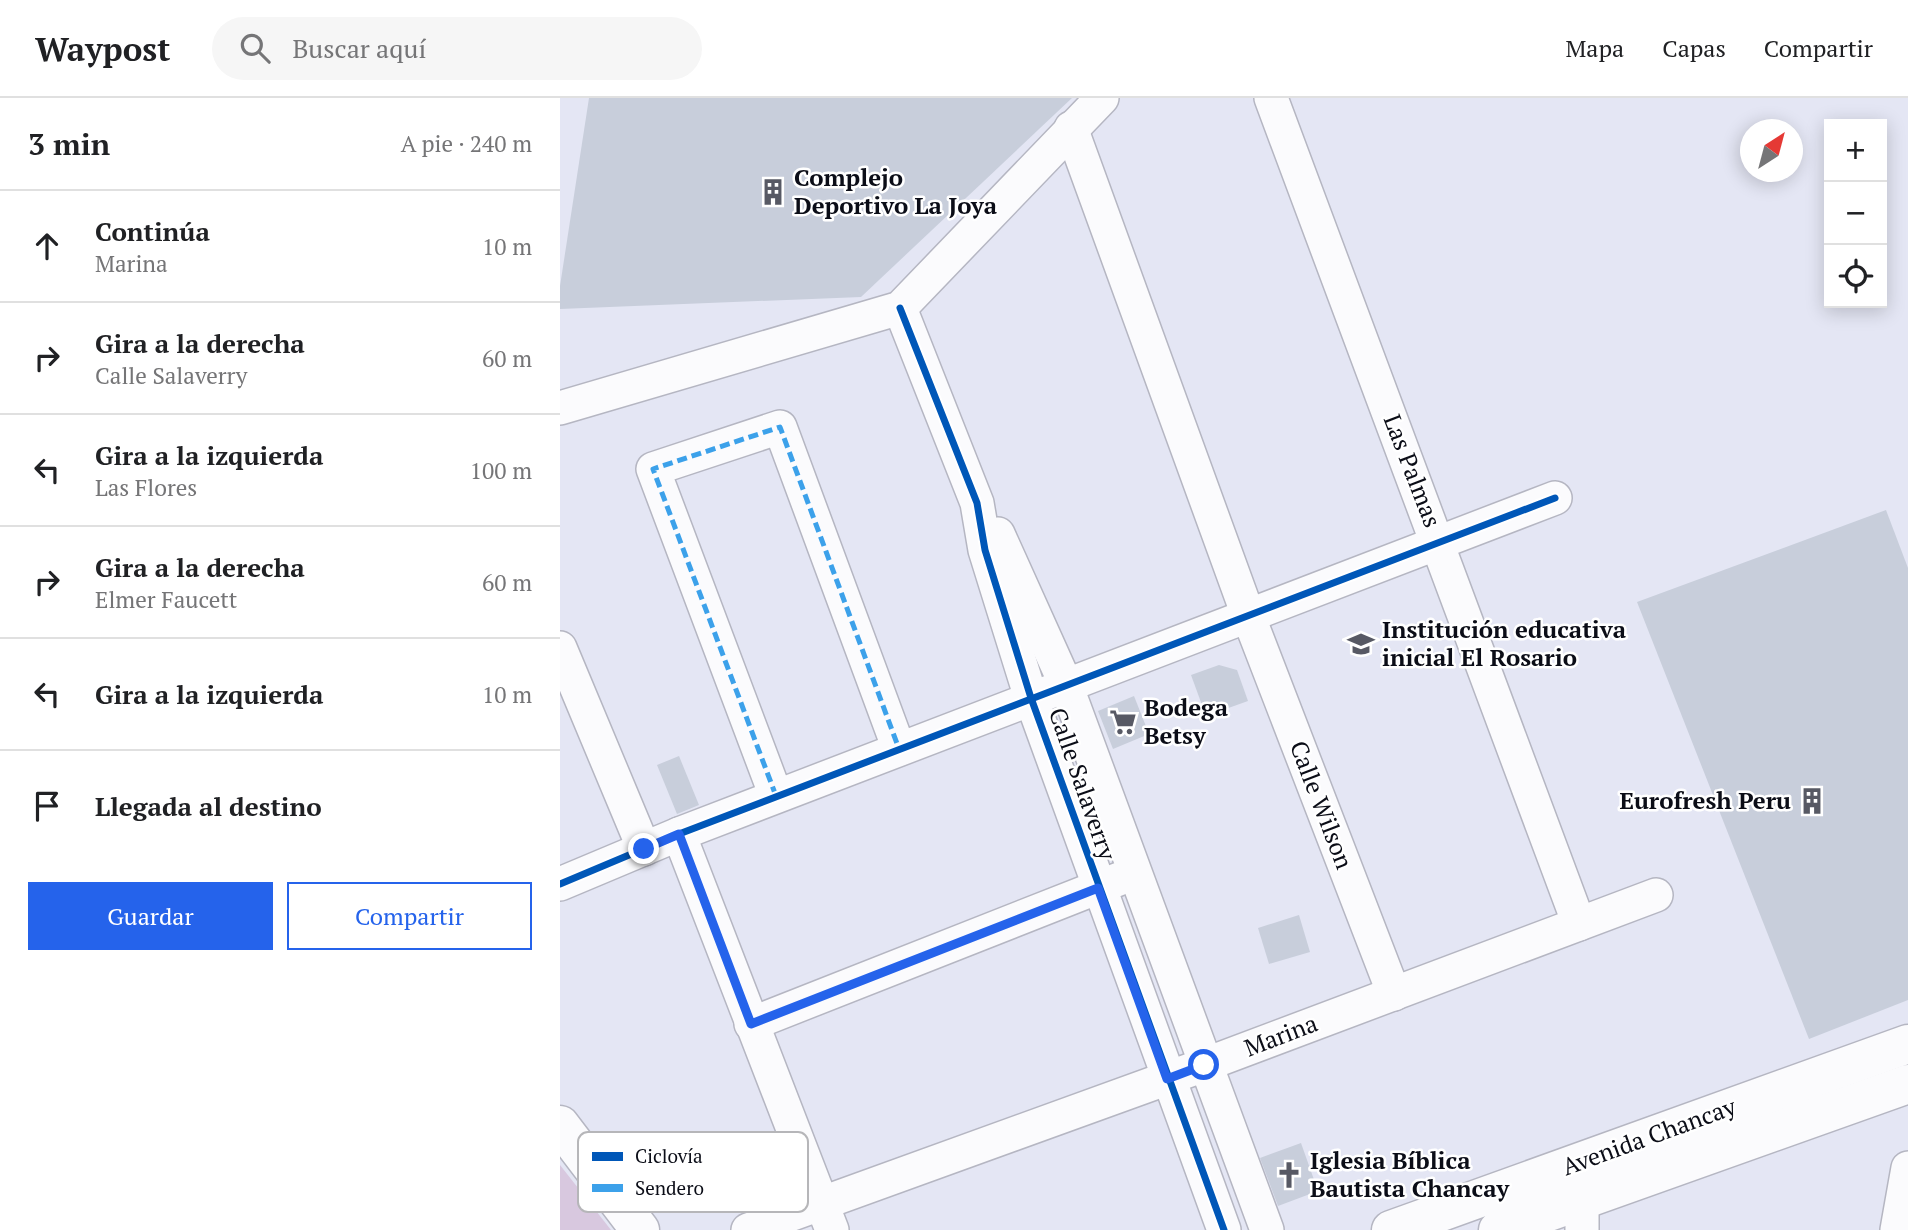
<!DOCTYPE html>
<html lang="es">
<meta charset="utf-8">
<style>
body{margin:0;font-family:"PT Serif",serif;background:#f6f6f6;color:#202124}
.controls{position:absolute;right:21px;top:21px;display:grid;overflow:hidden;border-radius:0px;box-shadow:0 4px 18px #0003}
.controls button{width:63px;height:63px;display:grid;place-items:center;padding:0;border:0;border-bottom:2px solid #e0e0e0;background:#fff;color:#202124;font:35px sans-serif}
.compass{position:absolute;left:1180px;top:21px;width:63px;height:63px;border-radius:50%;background:#fff;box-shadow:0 4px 18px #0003;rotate:36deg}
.stop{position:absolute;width:21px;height:21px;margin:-16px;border:5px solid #2563eb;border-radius:50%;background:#fff}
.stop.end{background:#2563eb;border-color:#fff;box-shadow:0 2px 7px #0008}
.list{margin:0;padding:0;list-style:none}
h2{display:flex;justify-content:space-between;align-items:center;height:91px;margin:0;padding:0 28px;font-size:30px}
h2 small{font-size:23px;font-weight:400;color:#757577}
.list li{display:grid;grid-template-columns:46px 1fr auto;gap:21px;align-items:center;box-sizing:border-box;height:112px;padding:0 28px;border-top:2px solid #e0e0e0}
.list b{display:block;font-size:26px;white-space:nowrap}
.list p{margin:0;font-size:23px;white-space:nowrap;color:#757577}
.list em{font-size:23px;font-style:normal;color:#757577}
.actions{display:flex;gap:14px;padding:21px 28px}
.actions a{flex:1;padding:16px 0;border:2px solid #2563eb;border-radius:0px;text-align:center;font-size:24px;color:#2563eb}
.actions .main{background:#2563eb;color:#fff}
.icon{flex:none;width:38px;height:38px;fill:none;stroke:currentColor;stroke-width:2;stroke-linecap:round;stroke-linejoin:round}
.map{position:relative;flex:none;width:1348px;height:1132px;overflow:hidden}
header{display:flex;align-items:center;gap:42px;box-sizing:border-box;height:98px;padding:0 35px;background:#fff;border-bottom:2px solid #e0e0e0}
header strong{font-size:33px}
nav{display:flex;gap:38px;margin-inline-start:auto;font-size:24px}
.search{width:490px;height:63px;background:#f6f6f6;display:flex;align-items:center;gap:18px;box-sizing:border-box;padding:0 24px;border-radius:38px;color:#757577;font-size:26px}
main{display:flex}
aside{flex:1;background:#fff}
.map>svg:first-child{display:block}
</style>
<header>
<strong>Waypost</strong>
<div class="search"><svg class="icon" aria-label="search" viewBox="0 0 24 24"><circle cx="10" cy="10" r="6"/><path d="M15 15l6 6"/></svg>Buscar aquí</div>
<nav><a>Mapa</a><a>Capas</a><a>Compartir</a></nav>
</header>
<main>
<aside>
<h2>3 min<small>A pie · 240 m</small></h2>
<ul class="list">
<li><svg class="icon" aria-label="ahead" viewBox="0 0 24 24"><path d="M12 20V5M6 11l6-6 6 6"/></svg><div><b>Continúa</b><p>Marina</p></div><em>10 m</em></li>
<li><svg class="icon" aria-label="right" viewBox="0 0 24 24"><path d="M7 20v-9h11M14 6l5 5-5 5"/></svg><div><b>Gira a la derecha</b><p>Calle Salaverry</p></div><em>60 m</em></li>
<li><svg class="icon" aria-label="left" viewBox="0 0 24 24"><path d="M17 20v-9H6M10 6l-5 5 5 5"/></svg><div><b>Gira a la izquierda</b><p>Las Flores</p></div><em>100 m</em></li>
<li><svg class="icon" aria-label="right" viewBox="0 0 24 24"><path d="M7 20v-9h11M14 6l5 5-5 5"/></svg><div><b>Gira a la derecha</b><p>Elmer Faucett</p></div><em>60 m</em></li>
<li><svg class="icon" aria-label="left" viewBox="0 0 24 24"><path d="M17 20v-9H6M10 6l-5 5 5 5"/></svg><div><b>Gira a la izquierda</b></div><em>10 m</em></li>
<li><svg class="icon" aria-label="arrive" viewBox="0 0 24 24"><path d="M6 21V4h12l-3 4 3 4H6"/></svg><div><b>Llegada al destino</b></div></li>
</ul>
<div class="actions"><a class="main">Guardar</a><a>Compartir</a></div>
</aside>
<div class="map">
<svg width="1348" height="1132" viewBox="0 0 1348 1132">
<rect width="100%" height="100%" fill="#e4e6f4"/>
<path fill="#d8c8df" d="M0,1067L51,1132H0Z"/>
<g fill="#c8cedb">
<path d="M29,0H512L301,199L0,211V188Z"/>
<path d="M1326,412L1348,470V902L1249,941L1077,504Z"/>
<path d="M659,567L677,572L688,603L646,618L631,577Z"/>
<path d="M574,598L589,636L553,651L538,613Z"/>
<path d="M119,658L139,707L117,716L97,667Z"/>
<path d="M739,817L750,854L709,866L698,830Z"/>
<path d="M741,1045L758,1093L718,1108L700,1060Z"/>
</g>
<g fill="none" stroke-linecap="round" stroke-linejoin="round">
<defs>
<g id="minor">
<path d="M711,0L1019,826"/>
<path d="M511,30L688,517L834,896"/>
<path d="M340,210L417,405L425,452L471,600L664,1132"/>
<path d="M0,310L340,210L542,0"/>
<path d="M438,436L506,587L707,1132"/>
<path d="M0,550L84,751"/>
<path d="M216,698L93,371L220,329L339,651"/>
<path d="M119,736L272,1132"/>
<path d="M0,786L119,736L995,400"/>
<path d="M191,926L559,781"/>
<path d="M1022,1101V1132"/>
<path d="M188,1132L644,967L1096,797"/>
<path d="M1337,1132L1348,1070"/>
</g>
<g id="highway">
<path d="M0,1027L80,1132"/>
<path d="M831,1132L1348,946"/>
<path d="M938,1132L1348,986"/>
</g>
</defs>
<use href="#minor" stroke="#b5b6c2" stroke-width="36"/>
<use href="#highway" stroke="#b5b6c2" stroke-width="41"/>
<use href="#minor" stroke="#fbfbfd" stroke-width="33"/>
<use href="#highway" stroke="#fbfbfd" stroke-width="38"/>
<path stroke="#3ca1ea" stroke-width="5" stroke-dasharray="10 5" stroke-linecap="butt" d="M216,698L93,371L220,329L339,651"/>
<defs>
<g id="cycleway">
<path d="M340,210L417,405L425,452L471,600L664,1132"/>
<path d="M0,786L119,736L995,400"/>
</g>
</defs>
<use href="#cycleway" stroke="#fff" stroke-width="11"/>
<use href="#cycleway" stroke="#0057b8" stroke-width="7"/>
</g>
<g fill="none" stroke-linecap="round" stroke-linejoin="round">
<path stroke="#2563eb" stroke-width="9" d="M84,751L119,736L191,926L538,790L607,981L644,967"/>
</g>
<defs>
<symbol id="building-bare" viewBox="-9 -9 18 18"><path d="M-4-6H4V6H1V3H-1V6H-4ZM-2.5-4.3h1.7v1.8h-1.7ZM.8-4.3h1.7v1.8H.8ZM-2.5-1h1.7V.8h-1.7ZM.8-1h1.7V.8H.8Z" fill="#575964" stroke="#fff" stroke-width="2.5" paint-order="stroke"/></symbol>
<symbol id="school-bare" viewBox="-9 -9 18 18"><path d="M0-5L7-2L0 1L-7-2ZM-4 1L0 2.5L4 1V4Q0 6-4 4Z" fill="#575964" stroke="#fff" stroke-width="2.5" paint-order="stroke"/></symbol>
<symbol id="supermarket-bare" viewBox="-9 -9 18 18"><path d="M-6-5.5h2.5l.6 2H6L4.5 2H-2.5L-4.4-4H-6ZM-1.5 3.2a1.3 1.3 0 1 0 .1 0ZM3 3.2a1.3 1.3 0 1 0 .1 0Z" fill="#575964" stroke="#fff" stroke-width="2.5" paint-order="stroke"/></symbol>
<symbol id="church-bare" viewBox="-9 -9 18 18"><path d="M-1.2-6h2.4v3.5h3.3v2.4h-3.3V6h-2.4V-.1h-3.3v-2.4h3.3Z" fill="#575964" stroke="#fff" stroke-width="2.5" paint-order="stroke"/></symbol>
</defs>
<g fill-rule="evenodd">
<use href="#building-bare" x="194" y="75" width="38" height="38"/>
<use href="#school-bare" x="782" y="527" width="38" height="38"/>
<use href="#supermarket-bare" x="544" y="605" width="38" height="38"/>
<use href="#building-bare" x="1233" y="684" width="38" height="38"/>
<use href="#church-bare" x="710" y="1058" width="38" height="38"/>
</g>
<g text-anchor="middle" stroke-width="5" stroke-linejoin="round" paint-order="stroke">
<g font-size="24" font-weight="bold" fill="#0b0d17" stroke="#fff" text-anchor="start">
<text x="234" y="88">Complejo<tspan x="234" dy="28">Deportivo La Joya</tspan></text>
<text x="822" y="540">Institución educativa<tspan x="822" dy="28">inicial El Rosario</tspan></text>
<text x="584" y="618">Bodega<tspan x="584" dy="28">Betsy</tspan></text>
<text x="1231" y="711" text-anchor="end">Eurofresh Peru</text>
<text x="750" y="1071">Iglesia Bíblica<tspan x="750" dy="28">Bautista Chancay</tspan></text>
</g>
<g font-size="24" fill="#0b0d17" stroke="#fff">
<text transform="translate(852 373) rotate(69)" y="8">Las Palmas</text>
<text transform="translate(522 686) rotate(71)" y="8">Calle Salaverry</text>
<text transform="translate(761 707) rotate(69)" y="8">Calle Wilson</text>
<text transform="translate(721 938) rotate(-21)" y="8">Marina</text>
<text transform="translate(1089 1039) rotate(-20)" y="8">Avenida Chancay</text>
</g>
</g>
<rect x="18" y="1034" width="230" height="80" rx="10" fill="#fff" stroke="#b6b6b9" stroke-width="2"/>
<rect x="32" y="1054" width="31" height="9" fill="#0057b8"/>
<rect x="32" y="1086" width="31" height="8" fill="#3ca1ea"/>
<g font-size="19" fill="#0b0d17">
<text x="75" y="1065">Ciclovía</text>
<text x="75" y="1097">Sendero</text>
</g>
</svg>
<div class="controls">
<button>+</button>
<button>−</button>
<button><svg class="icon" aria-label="locate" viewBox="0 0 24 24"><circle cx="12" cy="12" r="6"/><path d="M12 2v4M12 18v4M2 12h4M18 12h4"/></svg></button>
</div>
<svg class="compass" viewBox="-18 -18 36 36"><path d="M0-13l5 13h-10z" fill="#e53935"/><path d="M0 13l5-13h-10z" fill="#757577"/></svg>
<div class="stop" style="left:644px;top:967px"></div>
<div class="stop end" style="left:84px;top:751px"></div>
</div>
</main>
